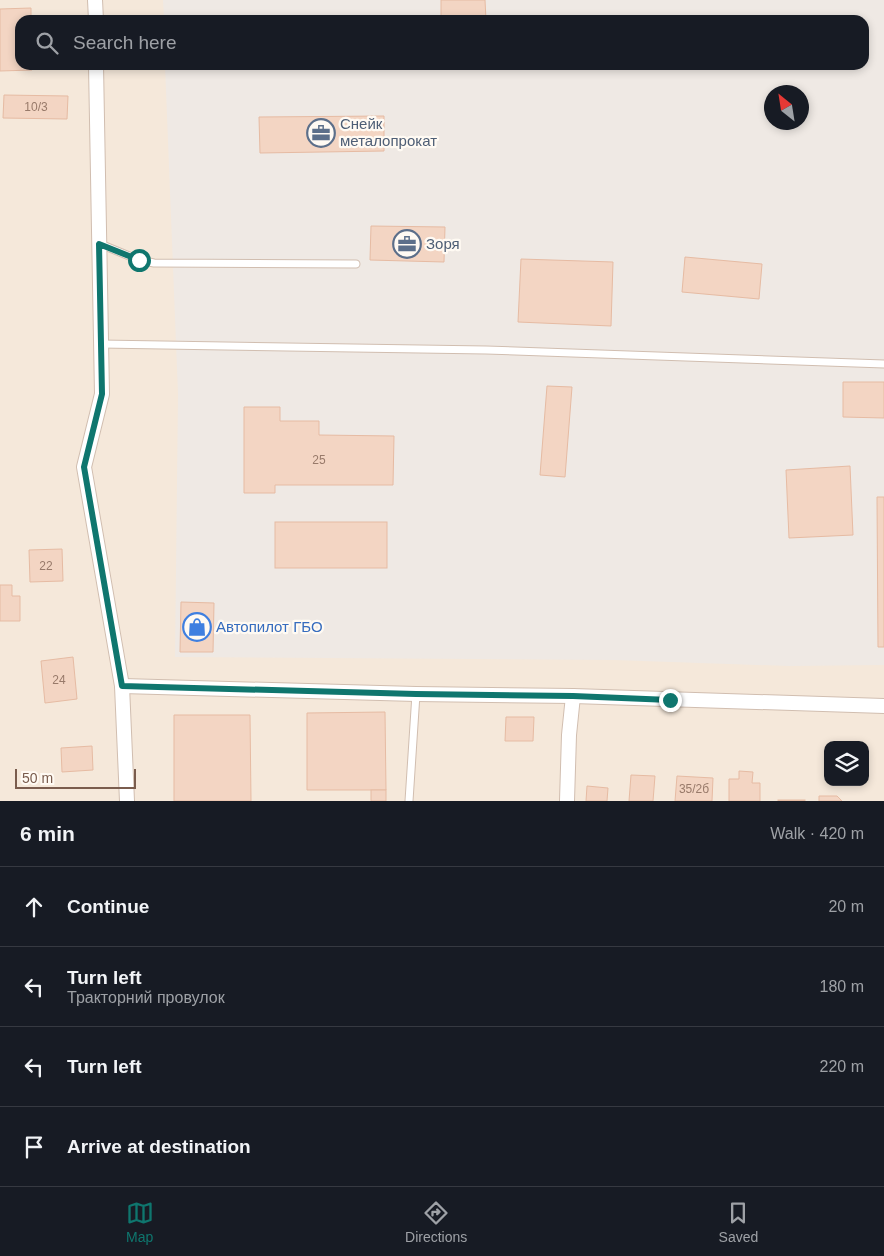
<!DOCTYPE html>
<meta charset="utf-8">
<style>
body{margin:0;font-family:Helvetica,sans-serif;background:#20242c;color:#f1f3f6}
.controls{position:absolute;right:15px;bottom:15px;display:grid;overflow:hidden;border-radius:10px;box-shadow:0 2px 8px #0003}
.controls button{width:45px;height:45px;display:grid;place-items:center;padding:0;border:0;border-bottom:1px solid #363941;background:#171b24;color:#f1f3f6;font:25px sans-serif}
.compass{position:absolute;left:764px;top:85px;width:45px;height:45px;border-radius:50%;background:#171b24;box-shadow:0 2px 8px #0003;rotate:330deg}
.scale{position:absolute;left:15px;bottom:12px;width:121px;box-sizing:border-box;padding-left:5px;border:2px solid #7a5c4d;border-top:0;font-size:14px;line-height:18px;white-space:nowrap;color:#7a5c4d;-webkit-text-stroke:4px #fffaf3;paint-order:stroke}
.stop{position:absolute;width:15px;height:15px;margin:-11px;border:4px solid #0f766e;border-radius:50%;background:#fff}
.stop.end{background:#0f766e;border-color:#fff;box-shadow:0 1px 5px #0008}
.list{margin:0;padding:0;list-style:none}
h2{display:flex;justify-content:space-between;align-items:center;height:65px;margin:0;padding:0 20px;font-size:21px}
h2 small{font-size:16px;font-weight:400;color:#9ea1a6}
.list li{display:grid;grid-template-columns:32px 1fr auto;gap:15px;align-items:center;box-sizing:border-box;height:80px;padding:0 20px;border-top:1px solid #363941}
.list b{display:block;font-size:19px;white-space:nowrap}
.list p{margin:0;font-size:16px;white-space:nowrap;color:#9ea1a6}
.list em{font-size:16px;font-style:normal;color:#9ea1a6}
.icon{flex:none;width:28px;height:28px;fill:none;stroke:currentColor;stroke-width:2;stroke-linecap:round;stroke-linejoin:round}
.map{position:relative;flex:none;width:884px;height:801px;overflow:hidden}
.search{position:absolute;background:#171b24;box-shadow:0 2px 8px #0003;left:15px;right:15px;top:15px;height:55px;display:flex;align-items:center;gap:12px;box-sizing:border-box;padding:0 18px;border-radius:15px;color:#9ea1a6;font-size:19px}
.sheet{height:385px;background:#171b24}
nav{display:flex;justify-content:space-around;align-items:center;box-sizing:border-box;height:70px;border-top:1px solid #363941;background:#171b24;font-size:14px;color:#9ea1a6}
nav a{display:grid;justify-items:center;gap:2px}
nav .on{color:#0f766e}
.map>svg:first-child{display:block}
</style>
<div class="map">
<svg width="884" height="801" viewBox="0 0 884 801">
<rect width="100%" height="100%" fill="#fdf6ec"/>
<path fill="#f5e8da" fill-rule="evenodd" d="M0,0H884V801H0ZM20,20H864V65H20ZM772,92H802V122H772ZM828,745H865V782H828Z"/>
<path fill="#efe9e4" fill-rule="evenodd" d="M163,0H884V665L789,666L614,660L175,657L178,394L165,65H864V20H164ZM772,92H802V122H772Z"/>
<g fill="#f3d5c3" stroke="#e6bba3">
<path d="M441,0H485L486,20H441Z"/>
<path d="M31,8V20H20V65H32V70L0,71V9Z"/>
<path d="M4,95L68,96L67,119L3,118Z"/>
<path d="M384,116V151L260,153L259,117Z"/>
<path d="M371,226L445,227L444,262L370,260Z"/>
<path d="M685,257L762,264L759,299L682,292Z"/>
<path d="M521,259L613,262L611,326L518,322Z"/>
<path d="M843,382H884V418L843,417Z"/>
<path d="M547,386L572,387L565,477L540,475Z"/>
<path d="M244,407H280V421H319V435L394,436L393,485H275V493H244Z"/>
<path d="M850,466L853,535L789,538L786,470Z"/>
<path d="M877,497H884V647H878Z"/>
<rect x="275" y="522" width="112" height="46"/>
<path d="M62,549L63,581L30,582L29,550Z"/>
<path d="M0,585H12V596H20V621H0Z"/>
<path d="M181,602L214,603L213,652H180Z"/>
<path d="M73,657L77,699L45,703L41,661Z"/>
<path d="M385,712L386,790H307V713Z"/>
<path d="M174,715H250L251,801H174Z"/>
<path d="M506,717H534L533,741H505Z"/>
<path d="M92,746L93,770L62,772L61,748Z"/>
<path d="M739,771L753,772L752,783H760V801H729V779H739Z"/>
<path d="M631,775L655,776L653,801H629Z"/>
<path d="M677,776L713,778L712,801H675Z"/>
<path d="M587,786L608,788L607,801H586Z"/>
<rect x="371" y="790" width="15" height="11"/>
<path d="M819,796H837L842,801H819Z"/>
<rect x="778" y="800" width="27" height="1"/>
</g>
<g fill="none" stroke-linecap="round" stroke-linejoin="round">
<defs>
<g id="service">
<path d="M100,244L139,260L154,263L356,264"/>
<path d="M101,344L486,350L884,364"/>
<path d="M409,801L416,694"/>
</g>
<g id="minor">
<path d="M95,0L96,20"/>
<path d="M96,65L102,394L84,467L122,686L127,801"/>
<path d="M122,686L416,694L573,696L884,706"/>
<path d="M567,801L569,735L573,696"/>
</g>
</defs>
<use href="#service" stroke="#d1beb0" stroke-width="9"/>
<use href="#minor" stroke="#d1beb0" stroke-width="16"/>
<use href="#service" stroke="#fff" stroke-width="7"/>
<use href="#minor" stroke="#fff" stroke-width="14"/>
</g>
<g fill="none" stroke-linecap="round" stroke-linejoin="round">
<path stroke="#0f766e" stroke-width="6" d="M139,260L99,244L102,394L84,467L122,686L416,694L573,696L670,700"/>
</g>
<defs>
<symbol id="office-ring" viewBox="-11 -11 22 22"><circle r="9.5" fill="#fffaf3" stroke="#5c6f8a" stroke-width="1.5"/><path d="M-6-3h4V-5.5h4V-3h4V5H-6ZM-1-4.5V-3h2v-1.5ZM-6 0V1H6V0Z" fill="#5c6f8a"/></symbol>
<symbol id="shop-ring" viewBox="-11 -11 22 22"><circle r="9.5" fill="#fffaf3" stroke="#3f7fe0" stroke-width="1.5"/><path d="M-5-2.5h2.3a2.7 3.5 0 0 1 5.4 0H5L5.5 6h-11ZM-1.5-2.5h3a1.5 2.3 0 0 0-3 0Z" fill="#3f7fe0"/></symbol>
</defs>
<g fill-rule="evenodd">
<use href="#office-ring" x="305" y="117" width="32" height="32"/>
<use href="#office-ring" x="391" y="228" width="32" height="32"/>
<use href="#shop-ring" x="181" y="611" width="32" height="32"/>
</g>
<g text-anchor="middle" stroke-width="4.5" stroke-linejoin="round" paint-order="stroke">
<g font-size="12" fill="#987a6a">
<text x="36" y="111">10/3</text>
<text x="319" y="464">25</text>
<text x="46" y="570">22</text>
<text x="59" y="684">24</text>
<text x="694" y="793">35/2б</text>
</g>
<g font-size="15" fill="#4e5e75" stroke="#fffaf3" text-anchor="start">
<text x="340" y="129">Снейк<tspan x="340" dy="17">металопрокат</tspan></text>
<text x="426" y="249">Зоря</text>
</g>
<g font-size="15" fill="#366cbe" stroke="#fffaf3" text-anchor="start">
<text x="216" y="632">Автопилот ГБО</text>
</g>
</g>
</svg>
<div class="controls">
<button><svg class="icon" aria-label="layers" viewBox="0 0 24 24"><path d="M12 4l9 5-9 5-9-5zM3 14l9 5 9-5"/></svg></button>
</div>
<svg class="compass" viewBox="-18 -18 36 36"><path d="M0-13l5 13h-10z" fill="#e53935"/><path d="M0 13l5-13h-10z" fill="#9ea1a6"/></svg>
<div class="scale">50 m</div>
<div class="stop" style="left:139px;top:260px"></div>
<div class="stop end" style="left:670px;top:700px"></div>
<div class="search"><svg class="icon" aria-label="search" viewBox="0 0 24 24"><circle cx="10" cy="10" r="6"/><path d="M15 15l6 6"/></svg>Search here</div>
</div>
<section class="sheet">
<h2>6 min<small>Walk · 420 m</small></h2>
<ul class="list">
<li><svg class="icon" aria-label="ahead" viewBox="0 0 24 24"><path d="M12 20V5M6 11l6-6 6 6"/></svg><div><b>Continue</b></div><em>20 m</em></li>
<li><svg class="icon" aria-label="left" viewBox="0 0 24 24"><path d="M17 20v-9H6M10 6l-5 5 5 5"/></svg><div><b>Turn left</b><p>Тракторний провулок</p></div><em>180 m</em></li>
<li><svg class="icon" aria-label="left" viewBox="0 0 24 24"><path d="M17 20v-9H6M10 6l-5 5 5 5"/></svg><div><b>Turn left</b></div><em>220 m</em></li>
<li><svg class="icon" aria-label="arrive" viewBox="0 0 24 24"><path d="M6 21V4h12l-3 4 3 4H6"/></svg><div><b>Arrive at destination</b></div></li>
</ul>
</section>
<nav>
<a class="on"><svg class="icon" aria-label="map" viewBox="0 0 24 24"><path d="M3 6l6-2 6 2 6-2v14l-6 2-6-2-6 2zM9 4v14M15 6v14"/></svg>Map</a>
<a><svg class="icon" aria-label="directions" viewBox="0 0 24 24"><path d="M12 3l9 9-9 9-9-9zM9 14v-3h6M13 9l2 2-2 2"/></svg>Directions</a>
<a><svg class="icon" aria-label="saved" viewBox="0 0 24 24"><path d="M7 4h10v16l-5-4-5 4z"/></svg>Saved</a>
</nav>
